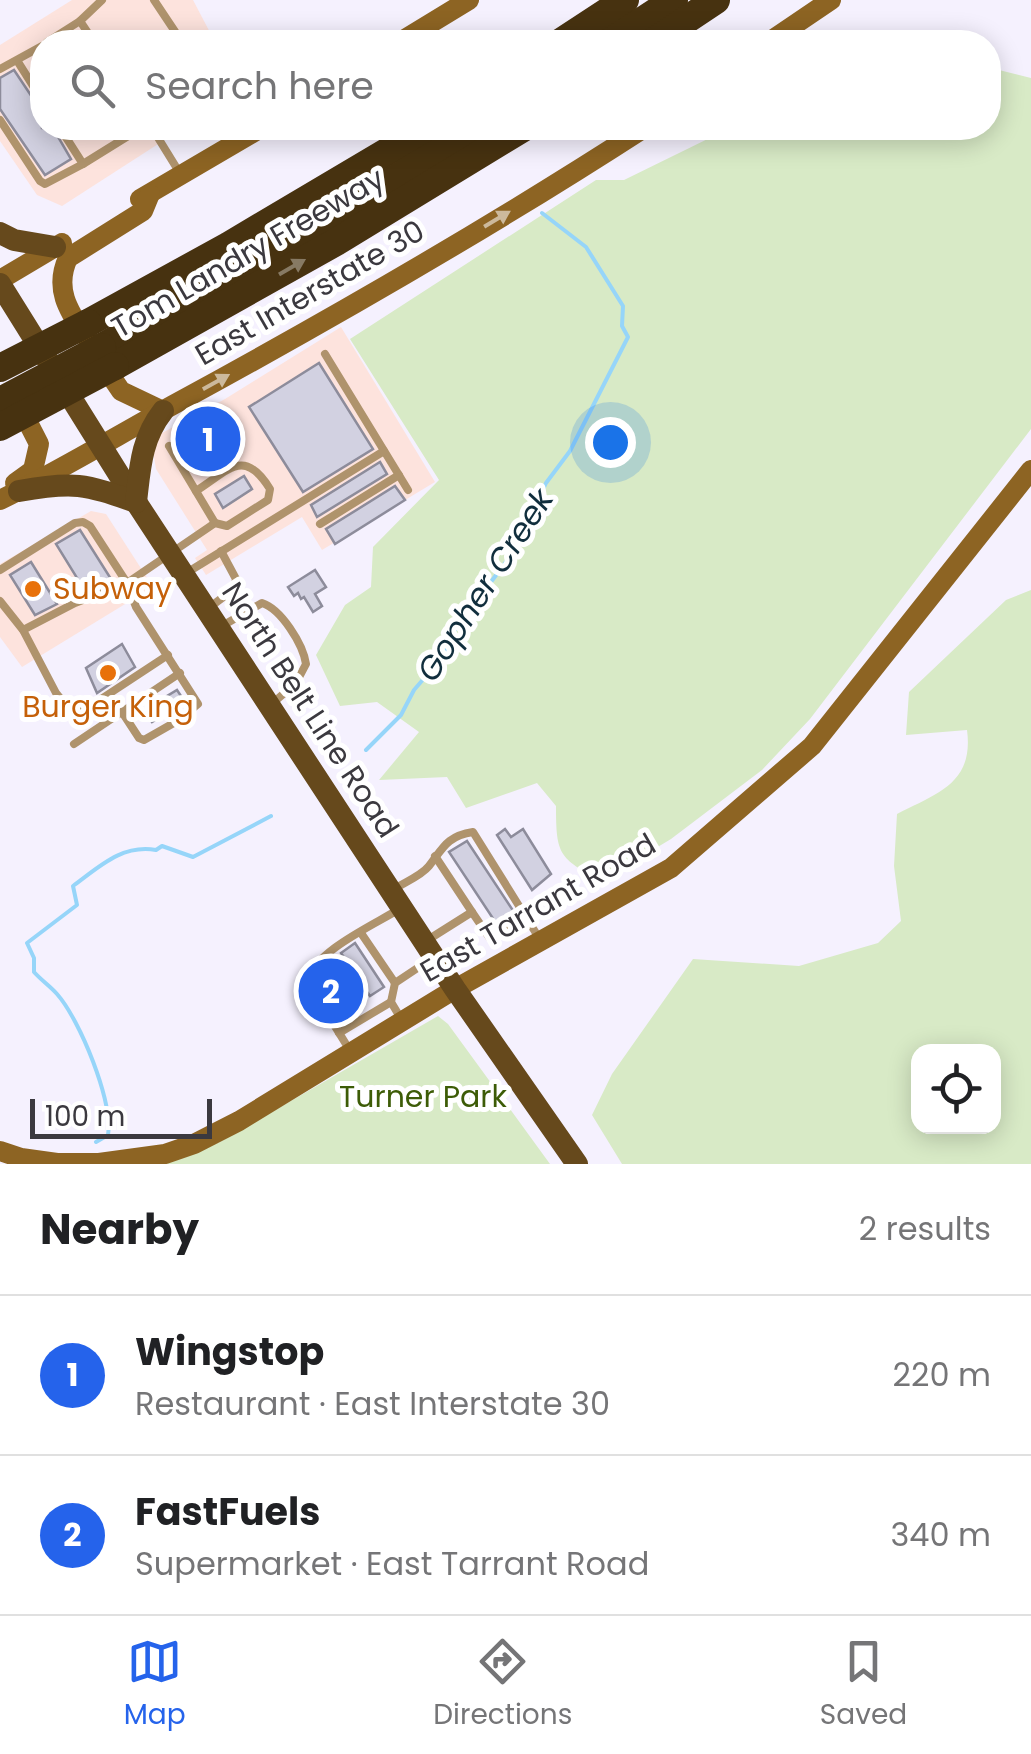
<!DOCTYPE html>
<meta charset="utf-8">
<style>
body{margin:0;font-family:Poppins,sans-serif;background:#f2f2f2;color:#202124}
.controls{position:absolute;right:30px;bottom:30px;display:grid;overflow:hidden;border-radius:20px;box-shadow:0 5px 25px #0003}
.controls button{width:90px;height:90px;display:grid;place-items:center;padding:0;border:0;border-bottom:2px solid #e0e0e0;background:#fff;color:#202124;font:50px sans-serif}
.scale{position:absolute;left:30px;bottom:25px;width:182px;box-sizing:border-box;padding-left:10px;border:5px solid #3b393f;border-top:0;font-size:28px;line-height:35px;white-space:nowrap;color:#3b393f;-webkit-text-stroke:8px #fff;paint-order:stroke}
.you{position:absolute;left:610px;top:442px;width:35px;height:35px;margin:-25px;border:8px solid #fff;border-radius:50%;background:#1a73e8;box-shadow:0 0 0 15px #1a73e833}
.badge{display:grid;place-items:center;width:65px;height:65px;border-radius:50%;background:#2563eb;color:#fff;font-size:32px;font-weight:700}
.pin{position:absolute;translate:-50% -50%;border:5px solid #fff;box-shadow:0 2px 10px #0006}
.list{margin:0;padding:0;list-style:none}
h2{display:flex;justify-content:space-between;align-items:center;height:130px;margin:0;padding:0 40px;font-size:42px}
h2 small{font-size:32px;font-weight:400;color:#757577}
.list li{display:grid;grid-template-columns:65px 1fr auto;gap:30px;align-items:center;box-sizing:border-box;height:160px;padding:0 40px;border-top:2px solid #e0e0e0}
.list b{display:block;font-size:38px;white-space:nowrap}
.list p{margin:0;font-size:32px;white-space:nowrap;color:#757577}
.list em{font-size:32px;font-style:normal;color:#757577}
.icon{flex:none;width:55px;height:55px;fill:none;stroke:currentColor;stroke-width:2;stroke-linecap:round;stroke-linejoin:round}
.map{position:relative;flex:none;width:1031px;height:1164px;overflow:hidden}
.search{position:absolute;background:#fff;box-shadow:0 5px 25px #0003;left:30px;right:30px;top:30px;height:110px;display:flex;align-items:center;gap:25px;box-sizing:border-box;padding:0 35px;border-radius:40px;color:#757577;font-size:38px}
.sheet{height:450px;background:#fff}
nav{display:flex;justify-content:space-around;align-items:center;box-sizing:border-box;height:140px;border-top:2px solid #e0e0e0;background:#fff;font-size:28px;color:#757577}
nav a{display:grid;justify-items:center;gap:5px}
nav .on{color:#2563eb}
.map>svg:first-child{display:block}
</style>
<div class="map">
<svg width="1031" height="1164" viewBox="0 0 1031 1164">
<rect width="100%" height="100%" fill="#f5f1fe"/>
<g fill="#fde3dd">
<path d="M72,0H193L215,42H42V128H183L62,206L37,195L0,141V45Z"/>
<path d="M341,327L435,482L322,550L302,517L206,575L195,558L207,550L156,469L151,439L225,399Z"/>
<path d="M91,511L106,514L153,587L22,667L0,637V564Z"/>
</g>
<g fill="#d8eac6" fill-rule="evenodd">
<path d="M999,70L1031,78V429L810,719L762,770L671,839L601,881C559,858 556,855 556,806L537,783L466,808L447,777L379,780L419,732L377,702L340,706L316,655L345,605L371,587L373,547L439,480L350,339L596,180H624L730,128H988L989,71Z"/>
<path d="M1031,590V1164H622L592,1115L612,1074L693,959L799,966L878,943L901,921L894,866L897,814C938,793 974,783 967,730L906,735L909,692L1006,600ZM918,1052H994V1126H918Z"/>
<path d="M438,1016L448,1024L550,1164H157L220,1142Z"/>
</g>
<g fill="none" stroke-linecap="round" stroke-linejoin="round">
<g stroke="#96d5f9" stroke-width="4">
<path d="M366,750L401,715L414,690L445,654L454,631L512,554L546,483L570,451L628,337L622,326L623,306L586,247L542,213"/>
<path d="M96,1142L108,1135C113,1101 80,1020 57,994C50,986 41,980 34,972V958L27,943L77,905L73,886C99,867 122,844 156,850L162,846L193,857L271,816"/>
</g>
</g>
<g fill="#d2d1e1" stroke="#8d8c9b" stroke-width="2.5">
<path d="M14,70L42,112V128H53L71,159L45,175L0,109V78Z"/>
<path d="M319,363L373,449L303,492L249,407Z"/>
<path d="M213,414L232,443L202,463L183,434Z"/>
<path d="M380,462L387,474L317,517L311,505Z"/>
<path d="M244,476L252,489L223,508L215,494Z"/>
<path d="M395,486L405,500L335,544L326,529Z"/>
<path d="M80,530L111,579L85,591L56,544Z"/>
<path d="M31,562L57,604L35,615L10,575Z"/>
<path d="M315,570L326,587L315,594L322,606L313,612L304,597L301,599L298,593L294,596L288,587Z"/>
<path d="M122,644L135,667L97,693L86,668Z"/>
<path d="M177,690L185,702L152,722L144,710Z"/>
<path d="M505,829L511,837L523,829L551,874L532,890L497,835Z"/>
<path d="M467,841L514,912L496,923L449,852Z"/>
<path d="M355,943L384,987L370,996L341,953Z"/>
<path d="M329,970L348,997L332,1007L316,981Z"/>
</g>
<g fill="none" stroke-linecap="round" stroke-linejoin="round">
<g stroke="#af936c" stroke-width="8">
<path d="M154,0L182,42"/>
<path d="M80,21L102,0"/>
<path d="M47,42L80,21L94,42"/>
<path d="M18,62L42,100"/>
<path d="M0,69L42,46"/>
<path d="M0,120L40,181L45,184L83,164"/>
<path d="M60,128L83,164L141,128"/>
<path d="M152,128L181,175"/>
<path d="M325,354L408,490"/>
<path d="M169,446L215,523"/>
<path d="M320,524L399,475"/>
<path d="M0,570L75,523L83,522L90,526L127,583L136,607L198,704L179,720L144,740L139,738L122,712"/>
<path d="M188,572L384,451"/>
<path d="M0,601L23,630L56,693L69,709L77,711L89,707L168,655"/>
<path d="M210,607L234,589L236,579L221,551"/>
<path d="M222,626L262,603C281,609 303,644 306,664L296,683L274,702"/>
<path d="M23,630L75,603L127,583L215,523L227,526L268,500L270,489C244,447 229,470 196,491"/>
<path d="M74,744L180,673"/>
<path d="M394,889C405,882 421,876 429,866C443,848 447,836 473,832L539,938"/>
<path d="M472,912L489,937L525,914"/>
<path d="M361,933L395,983"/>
<path d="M426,941L472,912L435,856"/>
<path d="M400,1017L391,1002L395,983L431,959"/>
<path d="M339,1033L391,1002"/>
<path d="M349,1049L307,981C316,950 374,925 401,908"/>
</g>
<g stroke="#8d6423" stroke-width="20">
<path d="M400,42L469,0"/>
<path d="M769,42L831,0"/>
<path d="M140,199L261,128"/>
<path d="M0,280L62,243"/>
<path d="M85,336C68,310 54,288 68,258L143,211L150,194"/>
<path d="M100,360L121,391L163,411"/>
<path d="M15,483L33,470L39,444L18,403"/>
<path d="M0,500C59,471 115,437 173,405C333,318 491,227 644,128"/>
<path d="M0,1151L21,1158L57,1163H99L165,1154L194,1144L239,1121L455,989L671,868L812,746L1031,470"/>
</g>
<g stroke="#66491c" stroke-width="22">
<path d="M0,233L14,240L55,247"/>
<path d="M0,284L136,502L455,989L577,1164"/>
<path d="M19,491C74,481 84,484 136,502"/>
<path d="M136,502C140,468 141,439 163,411"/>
</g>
<g stroke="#473210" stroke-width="28">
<path d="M561,42L625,0"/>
<path d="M610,42L674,0"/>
<path d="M653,42L716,0"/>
<path d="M88,323L228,246L427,128"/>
<path d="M102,347L313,228L479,128"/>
<path d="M115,366L336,242L523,128"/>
</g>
<g stroke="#473210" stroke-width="28">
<path d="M0,368L88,323"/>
<path d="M0,401L102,347"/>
<path d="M0,427L115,366"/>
</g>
</g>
<defs><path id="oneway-solid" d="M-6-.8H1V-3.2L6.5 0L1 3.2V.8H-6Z" transform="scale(2.5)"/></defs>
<g fill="#ccb99c">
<use href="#oneway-solid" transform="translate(497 219) rotate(-31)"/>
<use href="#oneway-solid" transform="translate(216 382) rotate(-29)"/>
</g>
<use fill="#877a64" href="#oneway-solid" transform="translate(292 267) rotate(-30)"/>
<g fill="#e8710a" stroke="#fff" stroke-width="4">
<circle cx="33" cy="589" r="10"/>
<circle cx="108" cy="673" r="10"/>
</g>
<g text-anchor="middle" stroke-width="10" stroke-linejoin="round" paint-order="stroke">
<g font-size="30" fill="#3b393f" stroke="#fff">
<text transform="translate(248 253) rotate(-30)" y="10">Tom Landry Freeway</text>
<text transform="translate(310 293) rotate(-30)" y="10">East Interstate 30</text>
<text transform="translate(310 710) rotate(57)" y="10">North Belt Line Road</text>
<text transform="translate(538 908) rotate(-30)" y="10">East Tarrant Road</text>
</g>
<g font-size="30" fill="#c56008" stroke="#fff" text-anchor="start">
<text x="53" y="599">Subway</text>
<text x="108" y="717" text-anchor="middle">Burger King</text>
</g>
<g font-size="30" fill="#3d5c07" stroke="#fff">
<text x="423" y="1107">Turner Park</text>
</g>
<g font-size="32" font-style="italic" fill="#112e3d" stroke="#fff">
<text transform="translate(485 585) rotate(-57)" y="11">Gopher Creek</text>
</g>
</g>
</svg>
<div class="controls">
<button><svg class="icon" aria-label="locate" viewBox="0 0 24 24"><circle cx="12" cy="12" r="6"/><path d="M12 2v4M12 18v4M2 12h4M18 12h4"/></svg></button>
</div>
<div class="scale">100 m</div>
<div class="you"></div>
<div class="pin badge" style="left:208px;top:439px">1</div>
<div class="pin badge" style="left:331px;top:991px">2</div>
<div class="search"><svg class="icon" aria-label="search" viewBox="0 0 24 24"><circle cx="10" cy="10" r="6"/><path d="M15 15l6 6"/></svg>Search here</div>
</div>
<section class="sheet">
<h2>Nearby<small>2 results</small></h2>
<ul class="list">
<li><span class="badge">1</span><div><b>Wingstop</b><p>Restaurant · East Interstate 30</p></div><em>220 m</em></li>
<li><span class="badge">2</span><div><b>FastFuels</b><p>Supermarket · East Tarrant Road</p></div><em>340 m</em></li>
</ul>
</section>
<nav>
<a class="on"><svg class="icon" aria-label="map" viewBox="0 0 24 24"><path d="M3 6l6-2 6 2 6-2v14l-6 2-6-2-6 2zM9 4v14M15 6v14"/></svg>Map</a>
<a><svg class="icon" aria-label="directions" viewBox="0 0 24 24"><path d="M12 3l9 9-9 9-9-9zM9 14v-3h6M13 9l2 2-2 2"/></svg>Directions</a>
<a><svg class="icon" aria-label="saved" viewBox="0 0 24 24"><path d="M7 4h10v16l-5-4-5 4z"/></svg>Saved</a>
</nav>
